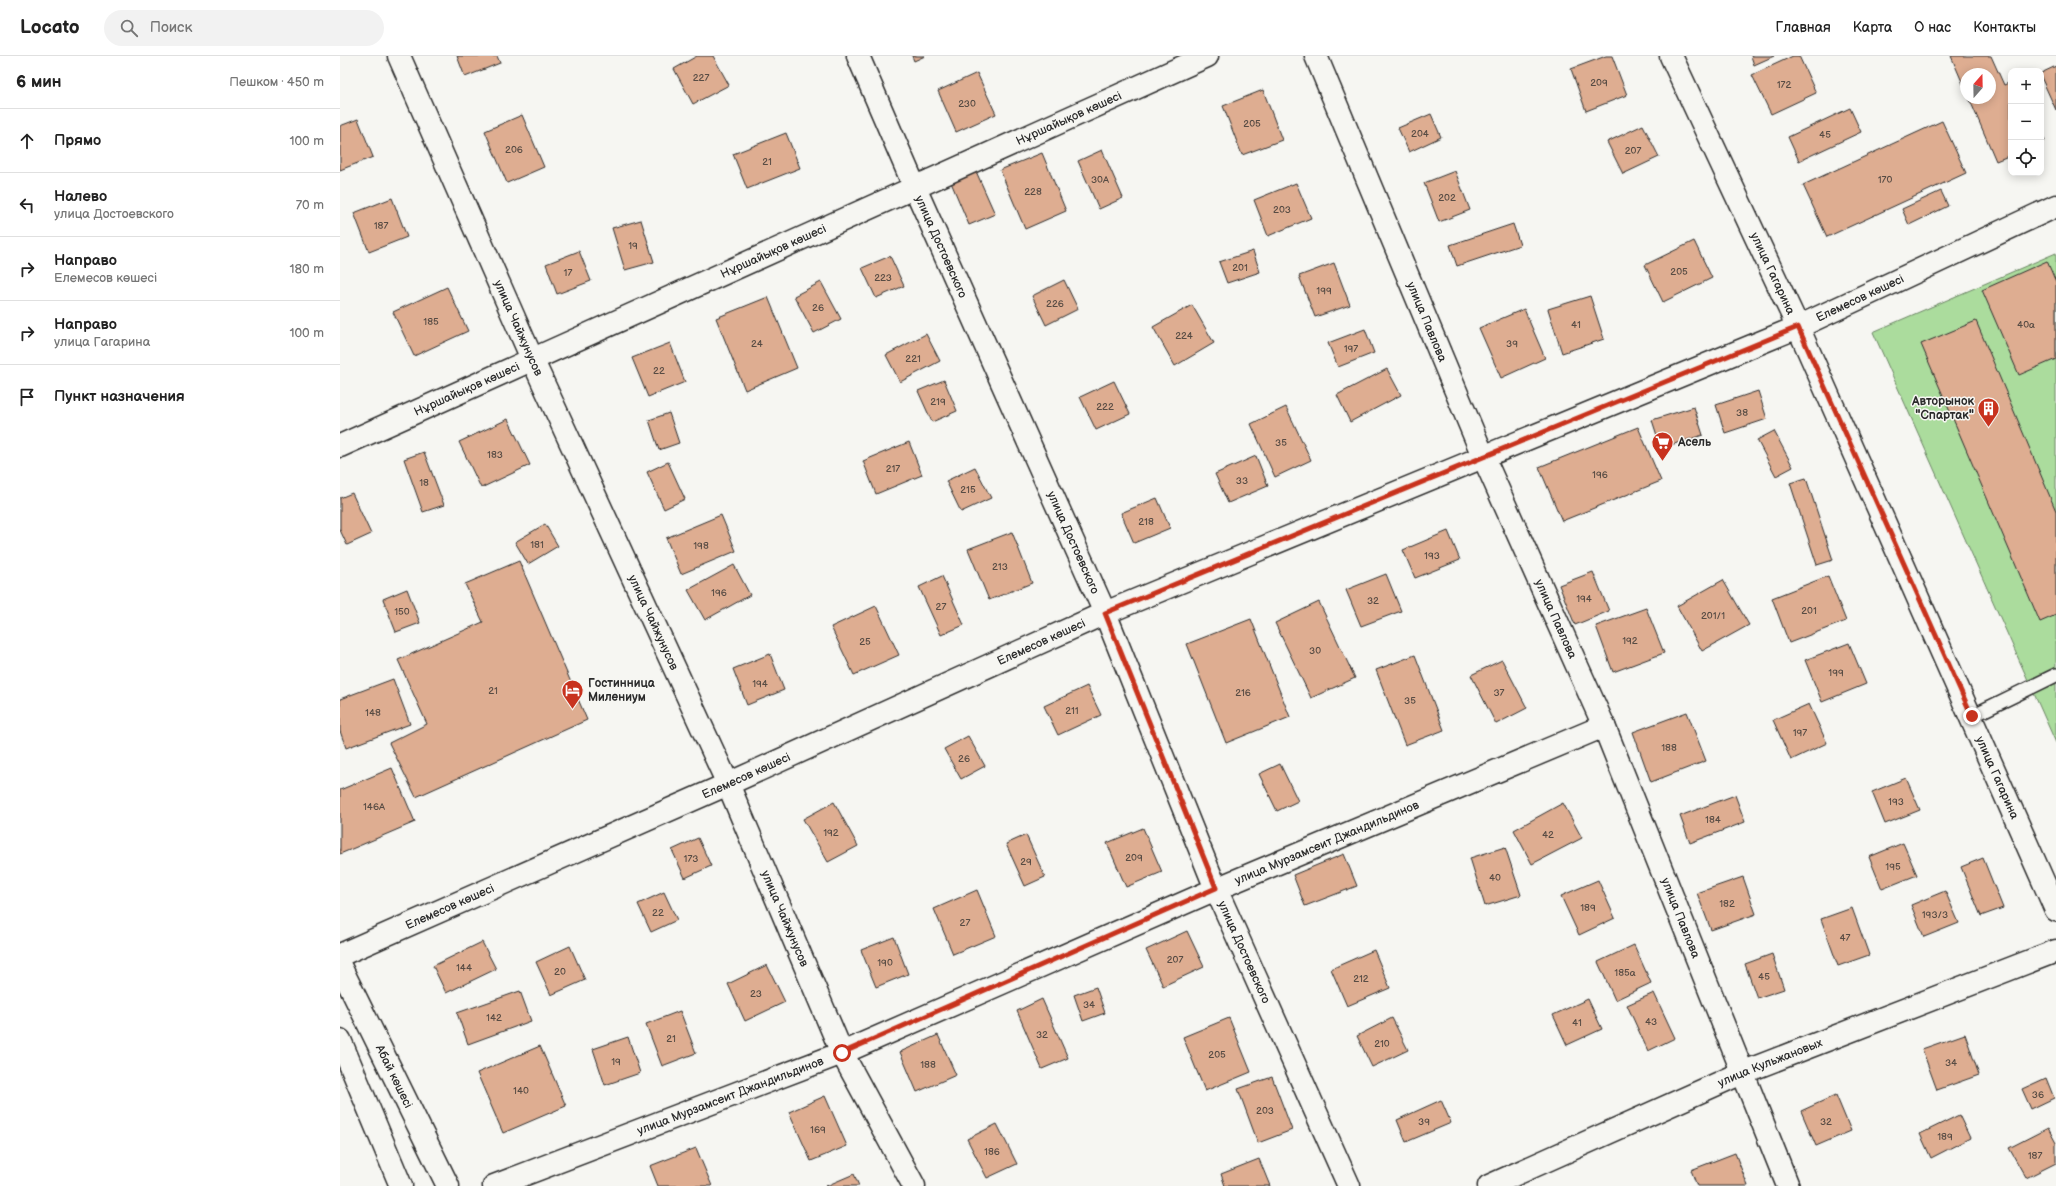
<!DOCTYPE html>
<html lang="ru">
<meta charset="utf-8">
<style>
body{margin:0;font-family:"Balsamiq Sans",sans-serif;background:#f2f2f2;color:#222}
.controls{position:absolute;right:12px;top:12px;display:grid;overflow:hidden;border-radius:8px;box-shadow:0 2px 10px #0003}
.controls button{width:36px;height:36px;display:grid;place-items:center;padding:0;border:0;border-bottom:1px solid #e0e0e0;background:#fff;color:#222;font:20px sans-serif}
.compass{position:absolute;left:1620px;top:12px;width:36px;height:36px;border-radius:50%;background:#fff;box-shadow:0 2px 10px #0003;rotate:20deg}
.stop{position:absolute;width:12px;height:12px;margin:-9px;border:3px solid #c8321e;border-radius:50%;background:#fff}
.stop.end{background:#c8321e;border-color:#fff;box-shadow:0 1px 4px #0008}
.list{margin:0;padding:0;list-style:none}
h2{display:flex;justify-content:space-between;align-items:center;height:52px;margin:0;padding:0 16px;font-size:17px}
h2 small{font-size:13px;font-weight:400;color:#767676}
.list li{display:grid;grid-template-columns:26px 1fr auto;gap:12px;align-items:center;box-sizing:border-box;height:64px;padding:0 16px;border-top:1px solid #e0e0e0}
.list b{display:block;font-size:15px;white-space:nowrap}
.list p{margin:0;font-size:13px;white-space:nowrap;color:#767676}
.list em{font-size:13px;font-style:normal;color:#767676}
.icon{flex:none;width:22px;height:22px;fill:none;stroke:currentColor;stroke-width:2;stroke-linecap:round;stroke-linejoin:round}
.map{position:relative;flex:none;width:1716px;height:1130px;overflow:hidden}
header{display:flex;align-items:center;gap:24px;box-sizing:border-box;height:56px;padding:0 20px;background:#fff;border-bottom:1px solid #e0e0e0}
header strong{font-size:19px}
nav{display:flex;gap:22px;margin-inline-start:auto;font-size:14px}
.search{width:280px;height:36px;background:#f2f2f2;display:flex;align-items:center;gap:10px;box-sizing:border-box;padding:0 14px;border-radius:22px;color:#767676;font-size:15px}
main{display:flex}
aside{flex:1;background:#fff}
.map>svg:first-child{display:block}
</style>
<header>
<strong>Locato</strong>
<div class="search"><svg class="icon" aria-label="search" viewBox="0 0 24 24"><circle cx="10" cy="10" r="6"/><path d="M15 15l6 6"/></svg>Поиск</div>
<nav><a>Главная</a><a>Карта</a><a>О нас</a><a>Контакты</a></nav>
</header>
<main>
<aside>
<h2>6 мин<small>Пешком · 450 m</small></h2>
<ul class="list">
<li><svg class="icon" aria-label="ahead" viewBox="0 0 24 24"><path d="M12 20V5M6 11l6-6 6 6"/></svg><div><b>Прямо</b></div><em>100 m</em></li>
<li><svg class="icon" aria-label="left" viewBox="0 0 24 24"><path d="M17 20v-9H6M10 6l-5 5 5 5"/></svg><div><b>Налево</b><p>улица Достоевского</p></div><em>70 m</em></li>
<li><svg class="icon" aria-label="right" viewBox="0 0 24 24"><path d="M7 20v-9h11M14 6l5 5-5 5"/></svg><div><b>Направо</b><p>Елемесов көшесі</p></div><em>180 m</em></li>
<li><svg class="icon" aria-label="right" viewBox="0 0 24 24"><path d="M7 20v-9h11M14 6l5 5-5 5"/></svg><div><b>Направо</b><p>улица Гагарина</p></div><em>100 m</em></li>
<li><svg class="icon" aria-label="arrive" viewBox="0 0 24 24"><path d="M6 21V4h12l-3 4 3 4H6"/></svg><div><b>Пункт назначения</b></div></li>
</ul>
</aside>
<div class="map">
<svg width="1716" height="1130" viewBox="0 0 1716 1130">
<rect width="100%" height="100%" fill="#f6f6f2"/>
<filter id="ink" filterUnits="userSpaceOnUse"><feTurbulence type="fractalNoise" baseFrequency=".025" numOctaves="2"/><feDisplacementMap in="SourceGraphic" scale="8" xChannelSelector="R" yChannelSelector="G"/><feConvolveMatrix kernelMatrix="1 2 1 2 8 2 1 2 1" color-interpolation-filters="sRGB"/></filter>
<g filter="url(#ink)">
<path fill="#abdc9d" stroke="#6b8464" d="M1716,197V687L1533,276Z"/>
<g fill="#dead91" stroke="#2b2b2b">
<path d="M117,0H157L160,7L125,21Z"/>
<path d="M357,0H373L389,29L353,48L334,13Z"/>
<path d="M572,0H585L574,5Z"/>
<path d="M1266,0H1272L1287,39L1246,55L1231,13Z"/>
<path d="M1411,0H1434L1414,9Z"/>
<path d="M1453,0H1459L1476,37L1431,58L1412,19Z"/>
<path d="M1611,0H1651L1664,29L1671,26V99L1656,105L1629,42H1650V18H1626V35Z"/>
<path d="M1716,10V54L1701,21V17Z"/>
<path d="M637,17L656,58L616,76L598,35Z"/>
<path d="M923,34L942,84L902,99L883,50Z"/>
<path d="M1510,52L1521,76L1459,105L1448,81Z"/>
<path d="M1091,58L1101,81L1069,96L1058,72Z"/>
<path d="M182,59L204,111L167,127L145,75Z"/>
<path d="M18,63L33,101L0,114V70Z"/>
<path d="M1602,65L1626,117L1487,181L1463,129Z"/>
<path d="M1303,69L1319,101L1283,118L1267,86Z"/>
<path d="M1701,75L1705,85L1701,86Z"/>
<path d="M446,77L460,112L407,133L393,98Z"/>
<path d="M762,94L783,142L759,153L738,105Z"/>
<path d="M702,97L726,155L685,173L660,114Z"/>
<path d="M635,113L655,158L629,169L610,124Z"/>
<path d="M1115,115L1130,154L1099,166L1084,127Z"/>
<path d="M956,127L971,162L928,180L914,144Z"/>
<path d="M1601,135L1608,150L1569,169L1562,153Z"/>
<path d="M52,142L67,181L29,196L14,157Z"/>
<path d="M301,164L314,206L285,214L272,172Z"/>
<path d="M1173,168L1180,189L1117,210L1110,189Z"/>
<path d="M1354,185L1372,222L1323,246L1305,209Z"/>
<path d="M239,195L251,225L217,238L206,208Z"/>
<path d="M913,195L920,216L887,227L879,206Z"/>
<path d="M550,200L564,230L536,242L522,212Z"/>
<path d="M1707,205L1716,226V303L1679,319L1642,234Z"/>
<path d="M994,207L1010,249L975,261L959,220Z"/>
<path d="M724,224L738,253L706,269L692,240Z"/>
<path d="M481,226L501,263L474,277L454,240Z"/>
<path d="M107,231L128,275L74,300L53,256Z"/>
<path d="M1250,240L1264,283L1222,297L1208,253Z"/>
<path d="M428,241L457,312L405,334L376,262Z"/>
<path d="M852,249L874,287L835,310L813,271Z"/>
<path d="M1184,253L1205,302L1161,322L1139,272Z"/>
<path d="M1636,265L1716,455V559L1700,566L1581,288Z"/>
<path d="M1025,273L1034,297L998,311L988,287Z"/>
<path d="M586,278L600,305L560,326L546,299Z"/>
<path d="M330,287L345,326L308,341L292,302Z"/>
<path d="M1047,313L1061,339L1010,366L997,339Z"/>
<path d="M604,324L617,355L592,366L578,335Z"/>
<path d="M774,325L790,358L756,374L740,341Z"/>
<path d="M1418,335L1427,363L1385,377L1376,349Z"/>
<path d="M946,351L971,404L935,421L911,368Z"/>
<path d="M1354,351L1363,379L1321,392L1312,364Z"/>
<path d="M329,357L339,387L319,394L309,364Z"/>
<path d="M168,363L190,409L141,432L119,386Z"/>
<path d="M1298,371L1321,425L1222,465L1199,411Z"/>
<path d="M1434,375L1453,411L1436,420L1417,384Z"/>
<path d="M569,386L582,419L536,438L523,405Z"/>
<path d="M84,396L104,449L83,456L64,403Z"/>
<path d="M916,400L928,430L888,447L875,418Z"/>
<path d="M328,406L345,443L324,453L307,416Z"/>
<path d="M635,411L651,442L621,456L606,425Z"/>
<path d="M1466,422L1493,504L1477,509L1450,427Z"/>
<path d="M12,437L31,478L7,489L0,474V442Z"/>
<path d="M817,442L830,472L794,487L781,457Z"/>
<path d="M381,459L396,495L341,518L326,482Z"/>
<path d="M205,468L218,490L188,508L175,486Z"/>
<path d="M1108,475L1120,504L1075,522L1063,494Z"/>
<path d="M672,476L692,527L649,544L628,493Z"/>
<path d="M179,505L247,664L76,741L49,687L87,668L58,604L143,566L125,528Z"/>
<path d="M394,509L410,539L365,564L348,534Z"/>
<path d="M1253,516L1269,555L1235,569L1219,529Z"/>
<path d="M1046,518L1061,555L1021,570L1006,534Z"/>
<path d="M602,520L624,569L601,579L579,531Z"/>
<path d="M1488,520L1506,565L1449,587L1432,542Z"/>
<path d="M1383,524L1409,569L1362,595L1337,550Z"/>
<path d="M67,533L80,567L56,576L43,543Z"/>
<path d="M979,546L1015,622L971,642L935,567Z"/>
<path d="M536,550L559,599L514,619L491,571Z"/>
<path d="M1306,552L1324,597L1273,616L1256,570Z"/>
<path d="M911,563L950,661L886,687L847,588Z"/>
<path d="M1509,587L1526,628L1482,646L1465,604Z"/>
<path d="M430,598L444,634L407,649L393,613Z"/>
<path d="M1075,599L1104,674L1065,689L1036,614Z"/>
<path d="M1162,604L1187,652L1156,668L1131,619Z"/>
<path d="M53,623L70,668L6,692L0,675V643Z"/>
<path d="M747,630L761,659L718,679L704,650Z"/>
<path d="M1469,648L1487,687L1451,704L1433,664Z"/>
<path d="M1347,656L1366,705L1311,726L1293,676Z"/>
<path d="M628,680L645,710L621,723L604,693Z"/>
<path d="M940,708L958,745L937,755L919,718Z"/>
<path d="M52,712L75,766L0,798V734Z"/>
<path d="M1566,722L1580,754L1545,768L1532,736Z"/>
<path d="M1395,739L1405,766L1350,787L1340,760Z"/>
<path d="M494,746L518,790L488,806L463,763Z"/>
<path d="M1223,747L1242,782L1192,808L1174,774Z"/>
<path d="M803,772L822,816L786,831L767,787Z"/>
<path d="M686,779L705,821L685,830L666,788Z"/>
<path d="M358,782L371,810L345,822L332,794Z"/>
<path d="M1563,787L1577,819L1542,833L1529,801Z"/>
<path d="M1165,791L1181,839L1145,850L1130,802Z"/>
<path d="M1004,798L1017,830L965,850L953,819Z"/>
<path d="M1643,802L1663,852L1641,860L1621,811Z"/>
<path d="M1403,821L1416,858L1371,874L1357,837Z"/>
<path d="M1258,824L1275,862L1239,879L1221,840Z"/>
<path d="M637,834L656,880L613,898L594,853Z"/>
<path d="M1605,835L1619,867L1584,881L1571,849Z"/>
<path d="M324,836L337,864L311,876L298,848Z"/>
<path d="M1512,852L1529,899L1498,910L1481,863Z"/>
<path d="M847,875L864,911L823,930L806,894Z"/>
<path d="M554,881L568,918L536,931L521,894Z"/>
<path d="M142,886L156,913L106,937L93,910Z"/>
<path d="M1294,889L1311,927L1275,944L1258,906Z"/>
<path d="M230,890L245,924L211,939L196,906Z"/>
<path d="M1034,894L1050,932L1007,950L991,913Z"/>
<path d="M1432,898L1444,933L1417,942L1405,908Z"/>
<path d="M427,909L445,946L405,965L388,928Z"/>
<path d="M756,931L765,957L743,965L734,939Z"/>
<path d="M180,935L191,965L128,988L117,957Z"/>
<path d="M1314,937L1335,982L1308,995L1287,949Z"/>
<path d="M702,943L728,1002L702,1013L677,955Z"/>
<path d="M1248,943L1262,973L1227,989L1213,959Z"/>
<path d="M340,955L356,997L322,1010L306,968Z"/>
<path d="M889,962L911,1016L865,1035L843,981Z"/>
<path d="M1052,962L1068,994L1032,1011L1017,980Z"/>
<path d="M1625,978L1639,1019L1597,1034L1582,993Z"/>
<path d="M598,979L616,1019L577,1036L560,996Z"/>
<path d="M288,981L300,1017L265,1029L253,993Z"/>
<path d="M200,990L226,1050L163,1077L137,1017Z"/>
<path d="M932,1021L952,1074L918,1087L898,1033Z"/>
<path d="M1706,1022L1714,1042L1691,1053L1682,1033Z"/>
<path d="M1496,1039L1511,1075L1476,1090L1461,1055Z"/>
<path d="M485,1040L507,1090L471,1105L449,1056Z"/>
<path d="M1101,1044L1111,1067L1066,1086L1057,1064Z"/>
<path d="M1619,1059L1630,1082L1591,1102L1580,1078Z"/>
<path d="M657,1068L677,1108L647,1122L627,1083Z"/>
<path d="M1708,1072L1716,1087V1107L1686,1122L1669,1092Z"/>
<path d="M356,1092L372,1130H318L310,1110Z"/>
<path d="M1395,1097L1408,1130H1357L1351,1114Z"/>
<path d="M919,1103L930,1130H885L881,1118Z"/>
<path d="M514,1118L519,1130H486Z"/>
</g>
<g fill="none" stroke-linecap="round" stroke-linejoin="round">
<defs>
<path id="service" d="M1632,660L1716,619"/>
<g id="minor">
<path id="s1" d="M59,0L193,305L388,728L502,997L574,1130"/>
<path id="s2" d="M518,0L575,132L765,557L876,833L1009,1130"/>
<path id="s3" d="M976,0L1143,400L1264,670L1448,1130"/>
<path id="s4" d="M1331,0L1458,271L1716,854"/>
<path id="s5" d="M0,390L867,0"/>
<path id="s6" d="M0,899L388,728L765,557L1458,271L1716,150"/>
<path id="s7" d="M154,1130L502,997L876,833L1264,670"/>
<path id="s8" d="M1149,1130L1404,1016L1716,895"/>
</g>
<g id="secondary">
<path id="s9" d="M0,910L108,1130"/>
<path d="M0,984L61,1130"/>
</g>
</defs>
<use href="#service" stroke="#2b2b2b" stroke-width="16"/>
<use href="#minor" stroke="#2b2b2b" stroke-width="25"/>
<use href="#secondary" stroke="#2b2b2b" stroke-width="25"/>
<use href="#service" stroke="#f6f6f2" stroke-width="13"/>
<use href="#minor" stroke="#f6f6f2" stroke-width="22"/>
<use href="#secondary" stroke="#f6f6f2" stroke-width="22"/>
</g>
</g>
<g fill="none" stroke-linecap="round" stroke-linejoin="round" filter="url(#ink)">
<path stroke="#c8321e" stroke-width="5" d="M502,997L876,832L765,557L1458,271L1632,660"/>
</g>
<defs>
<symbol id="building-pin" viewBox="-11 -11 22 30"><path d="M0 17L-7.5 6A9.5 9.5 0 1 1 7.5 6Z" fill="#c8321e" stroke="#f6f6f2"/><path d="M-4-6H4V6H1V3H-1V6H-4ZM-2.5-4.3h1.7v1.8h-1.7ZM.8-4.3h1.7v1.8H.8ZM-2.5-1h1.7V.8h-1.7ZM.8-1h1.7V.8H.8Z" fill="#fff"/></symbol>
<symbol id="supermarket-pin" viewBox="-11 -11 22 30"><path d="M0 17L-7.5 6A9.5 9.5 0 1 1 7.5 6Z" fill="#c8321e" stroke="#f6f6f2"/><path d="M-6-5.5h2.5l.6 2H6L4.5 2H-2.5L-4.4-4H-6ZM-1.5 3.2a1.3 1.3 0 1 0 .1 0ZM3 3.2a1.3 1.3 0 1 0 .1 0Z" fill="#fff"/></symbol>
<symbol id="hotel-pin" viewBox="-11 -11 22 30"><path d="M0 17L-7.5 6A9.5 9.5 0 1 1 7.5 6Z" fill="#c8321e" stroke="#f6f6f2"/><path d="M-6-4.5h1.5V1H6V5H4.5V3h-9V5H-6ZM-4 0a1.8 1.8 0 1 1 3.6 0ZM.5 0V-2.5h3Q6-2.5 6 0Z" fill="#fff"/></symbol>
</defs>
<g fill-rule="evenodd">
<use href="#building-pin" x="1636" y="340" width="25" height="34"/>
<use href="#supermarket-pin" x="1310" y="374" width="25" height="34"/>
<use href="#hotel-pin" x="220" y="622" width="25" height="34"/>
</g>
<g text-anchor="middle" stroke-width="3" stroke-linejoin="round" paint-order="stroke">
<g font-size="10" fill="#584c44">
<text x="361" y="25">227</text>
<text x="1259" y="30">209</text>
<text x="1444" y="32">172</text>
<text x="627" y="51">230</text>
<text x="912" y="71">205</text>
<text x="1080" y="81">204</text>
<text x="1485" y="82">45</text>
<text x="174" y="97">206</text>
<text x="1293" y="98">207</text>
<text x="427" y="109">21</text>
<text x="760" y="127">30А</text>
<text x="1545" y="127">170</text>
<text x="693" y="139">228</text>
<text x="1107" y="145">202</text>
<text x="942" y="157">203</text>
<text x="41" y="173">187</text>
<text x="293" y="193">19</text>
<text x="900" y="215">201</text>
<text x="1339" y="219">205</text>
<text x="228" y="220">17</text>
<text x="543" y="225">223</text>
<text x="984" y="238">199</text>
<text x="715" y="251">226</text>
<text x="478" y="255">26</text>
<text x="91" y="269">185</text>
<text x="1236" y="272">41</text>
<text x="1686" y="272">40а</text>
<text x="844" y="283">224</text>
<text x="417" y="291">24</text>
<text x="1172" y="291">39</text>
<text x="1011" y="296">197</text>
<text x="573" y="306">221</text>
<text x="319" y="318">22</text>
<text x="598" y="349">219</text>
<text x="765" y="354">222</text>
<text x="1402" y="360">38</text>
<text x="941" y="390">35</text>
<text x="155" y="402">183</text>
<text x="553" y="416">217</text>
<text x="1260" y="422">196</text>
<text x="902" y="428">33</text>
<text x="84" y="430">18</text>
<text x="628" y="437">215</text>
<text x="806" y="469">218</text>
<text x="197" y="492">181</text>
<text x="361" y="493">198</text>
<text x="1092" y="503">193</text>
<text x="660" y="514">213</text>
<text x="379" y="540">196</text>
<text x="1244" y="546">194</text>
<text x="1033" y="548">32</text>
<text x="601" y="554">27</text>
<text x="1469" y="558">201</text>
<text x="62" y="559">150</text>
<text x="1373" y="563">201/1</text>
<text x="1290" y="588">192</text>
<text x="525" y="589">25</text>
<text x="975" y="598">30</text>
<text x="1496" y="620">199</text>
<text x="420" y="631">194</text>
<text x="153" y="638">21</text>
<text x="903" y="640">216</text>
<text x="1159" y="640">37</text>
<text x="1070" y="648">35</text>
<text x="732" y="658">211</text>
<text x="33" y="660">148</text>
<text x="1460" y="680">197</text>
<text x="1329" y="695">188</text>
<text x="624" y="706">26</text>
<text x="1556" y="749">193</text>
<text x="34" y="754">146А</text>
<text x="1373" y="767">184</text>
<text x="491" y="780">192</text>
<text x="1208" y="782">42</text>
<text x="794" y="805">209</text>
<text x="351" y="806">173</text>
<text x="686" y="809">29</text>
<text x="1553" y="814">195</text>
<text x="1155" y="825">40</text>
<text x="1387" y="851">182</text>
<text x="1248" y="855">189</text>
<text x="318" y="860">22</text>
<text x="1595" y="862">193/3</text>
<text x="625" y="870">27</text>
<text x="1505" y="885">47</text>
<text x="835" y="907">207</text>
<text x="545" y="910">190</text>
<text x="124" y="915">144</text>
<text x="220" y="919">20</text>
<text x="1285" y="920">185а</text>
<text x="1424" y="924">45</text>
<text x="1021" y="926">212</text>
<text x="416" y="941">23</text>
<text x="749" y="952">34</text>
<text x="154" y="965">142</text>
<text x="1311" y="969">43</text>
<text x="1237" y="970">41</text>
<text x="702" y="982">32</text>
<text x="331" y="986">21</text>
<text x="1042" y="991">210</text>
<text x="877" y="1002">205</text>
<text x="276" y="1009">19</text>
<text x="1611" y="1010">34</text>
<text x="588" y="1012">188</text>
<text x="181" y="1038">140</text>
<text x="1698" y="1042">36</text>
<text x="925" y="1058">203</text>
<text x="1084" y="1069">39</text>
<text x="1486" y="1069">32</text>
<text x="478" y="1077">169</text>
<text x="1605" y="1084">189</text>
<text x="652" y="1099">186</text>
<text x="1695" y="1103">187</text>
</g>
<g font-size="12" fill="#2b2b2b" stroke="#f6f6f2">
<text dy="4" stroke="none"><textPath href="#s5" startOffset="799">Нұршайықов көшесі</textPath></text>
<text dy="4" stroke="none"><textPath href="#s2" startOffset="208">улица Достоевского</textPath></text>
<text dy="4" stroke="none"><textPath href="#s5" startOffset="475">Нұршайықов көшесі</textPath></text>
<text dy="4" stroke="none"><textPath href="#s4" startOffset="240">улица Гагарина</textPath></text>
<text dy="4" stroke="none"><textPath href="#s6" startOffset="1656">Елемесов көшесі</textPath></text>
<text dy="4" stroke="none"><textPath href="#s3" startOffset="288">улица Павлова</textPath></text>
<text dy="4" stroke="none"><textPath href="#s1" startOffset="297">улица Чайжунусов</textPath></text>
<text dy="4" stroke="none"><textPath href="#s5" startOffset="139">Нұршайықов көшесі</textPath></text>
<text dy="4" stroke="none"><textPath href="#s2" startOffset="532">улица Достоевского</textPath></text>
<text dy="4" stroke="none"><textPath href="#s3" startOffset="612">улица Павлова</textPath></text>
<text dy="4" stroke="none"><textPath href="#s1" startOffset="621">улица Чайжунусов</textPath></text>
<text dy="4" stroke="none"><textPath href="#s6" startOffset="768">Елемесов көшесі</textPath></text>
<text dy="4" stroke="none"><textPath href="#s6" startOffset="444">Елемесов көшесі</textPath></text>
<text dy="4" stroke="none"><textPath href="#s4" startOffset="792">улица Гагарина</textPath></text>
<text dy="4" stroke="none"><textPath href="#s7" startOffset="901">улица Мурзамсеит Джандильдинов</textPath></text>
<text dy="4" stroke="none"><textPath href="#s6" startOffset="120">Елемесов көшесі</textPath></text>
<text dy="4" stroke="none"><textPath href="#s3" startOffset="936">улица Павлова</textPath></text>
<text dy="4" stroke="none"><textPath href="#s1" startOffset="945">улица Чайжунусов</textPath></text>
<text dy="4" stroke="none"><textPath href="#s2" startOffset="976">улица Достоевского</textPath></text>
<text dy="4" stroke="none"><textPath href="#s8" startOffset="307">улица Кульжановых</textPath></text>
<text dy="4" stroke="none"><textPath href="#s9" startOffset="123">Абай көшесі</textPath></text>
<text dy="4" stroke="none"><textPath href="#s7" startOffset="253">улица Мурзамсеит Джандильдинов</textPath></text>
</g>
<g font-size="12" font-weight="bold" fill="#2b2b2b" stroke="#f6f6f2" text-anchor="start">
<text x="1634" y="349" text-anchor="end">Авторынок<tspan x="1634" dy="14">"Спартак"</tspan></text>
<text x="1338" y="390">Асель</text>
<text x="248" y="631">Гостинница<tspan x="248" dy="14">Милениум</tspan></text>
</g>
</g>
</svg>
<div class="controls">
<button>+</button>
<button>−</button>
<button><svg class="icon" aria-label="locate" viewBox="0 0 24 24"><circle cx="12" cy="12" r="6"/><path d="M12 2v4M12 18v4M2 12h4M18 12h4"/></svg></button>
</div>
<svg class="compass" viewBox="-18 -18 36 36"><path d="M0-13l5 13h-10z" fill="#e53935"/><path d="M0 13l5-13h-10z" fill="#767676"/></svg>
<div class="stop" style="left:502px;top:997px"></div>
<div class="stop end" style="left:1632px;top:660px"></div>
</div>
</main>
